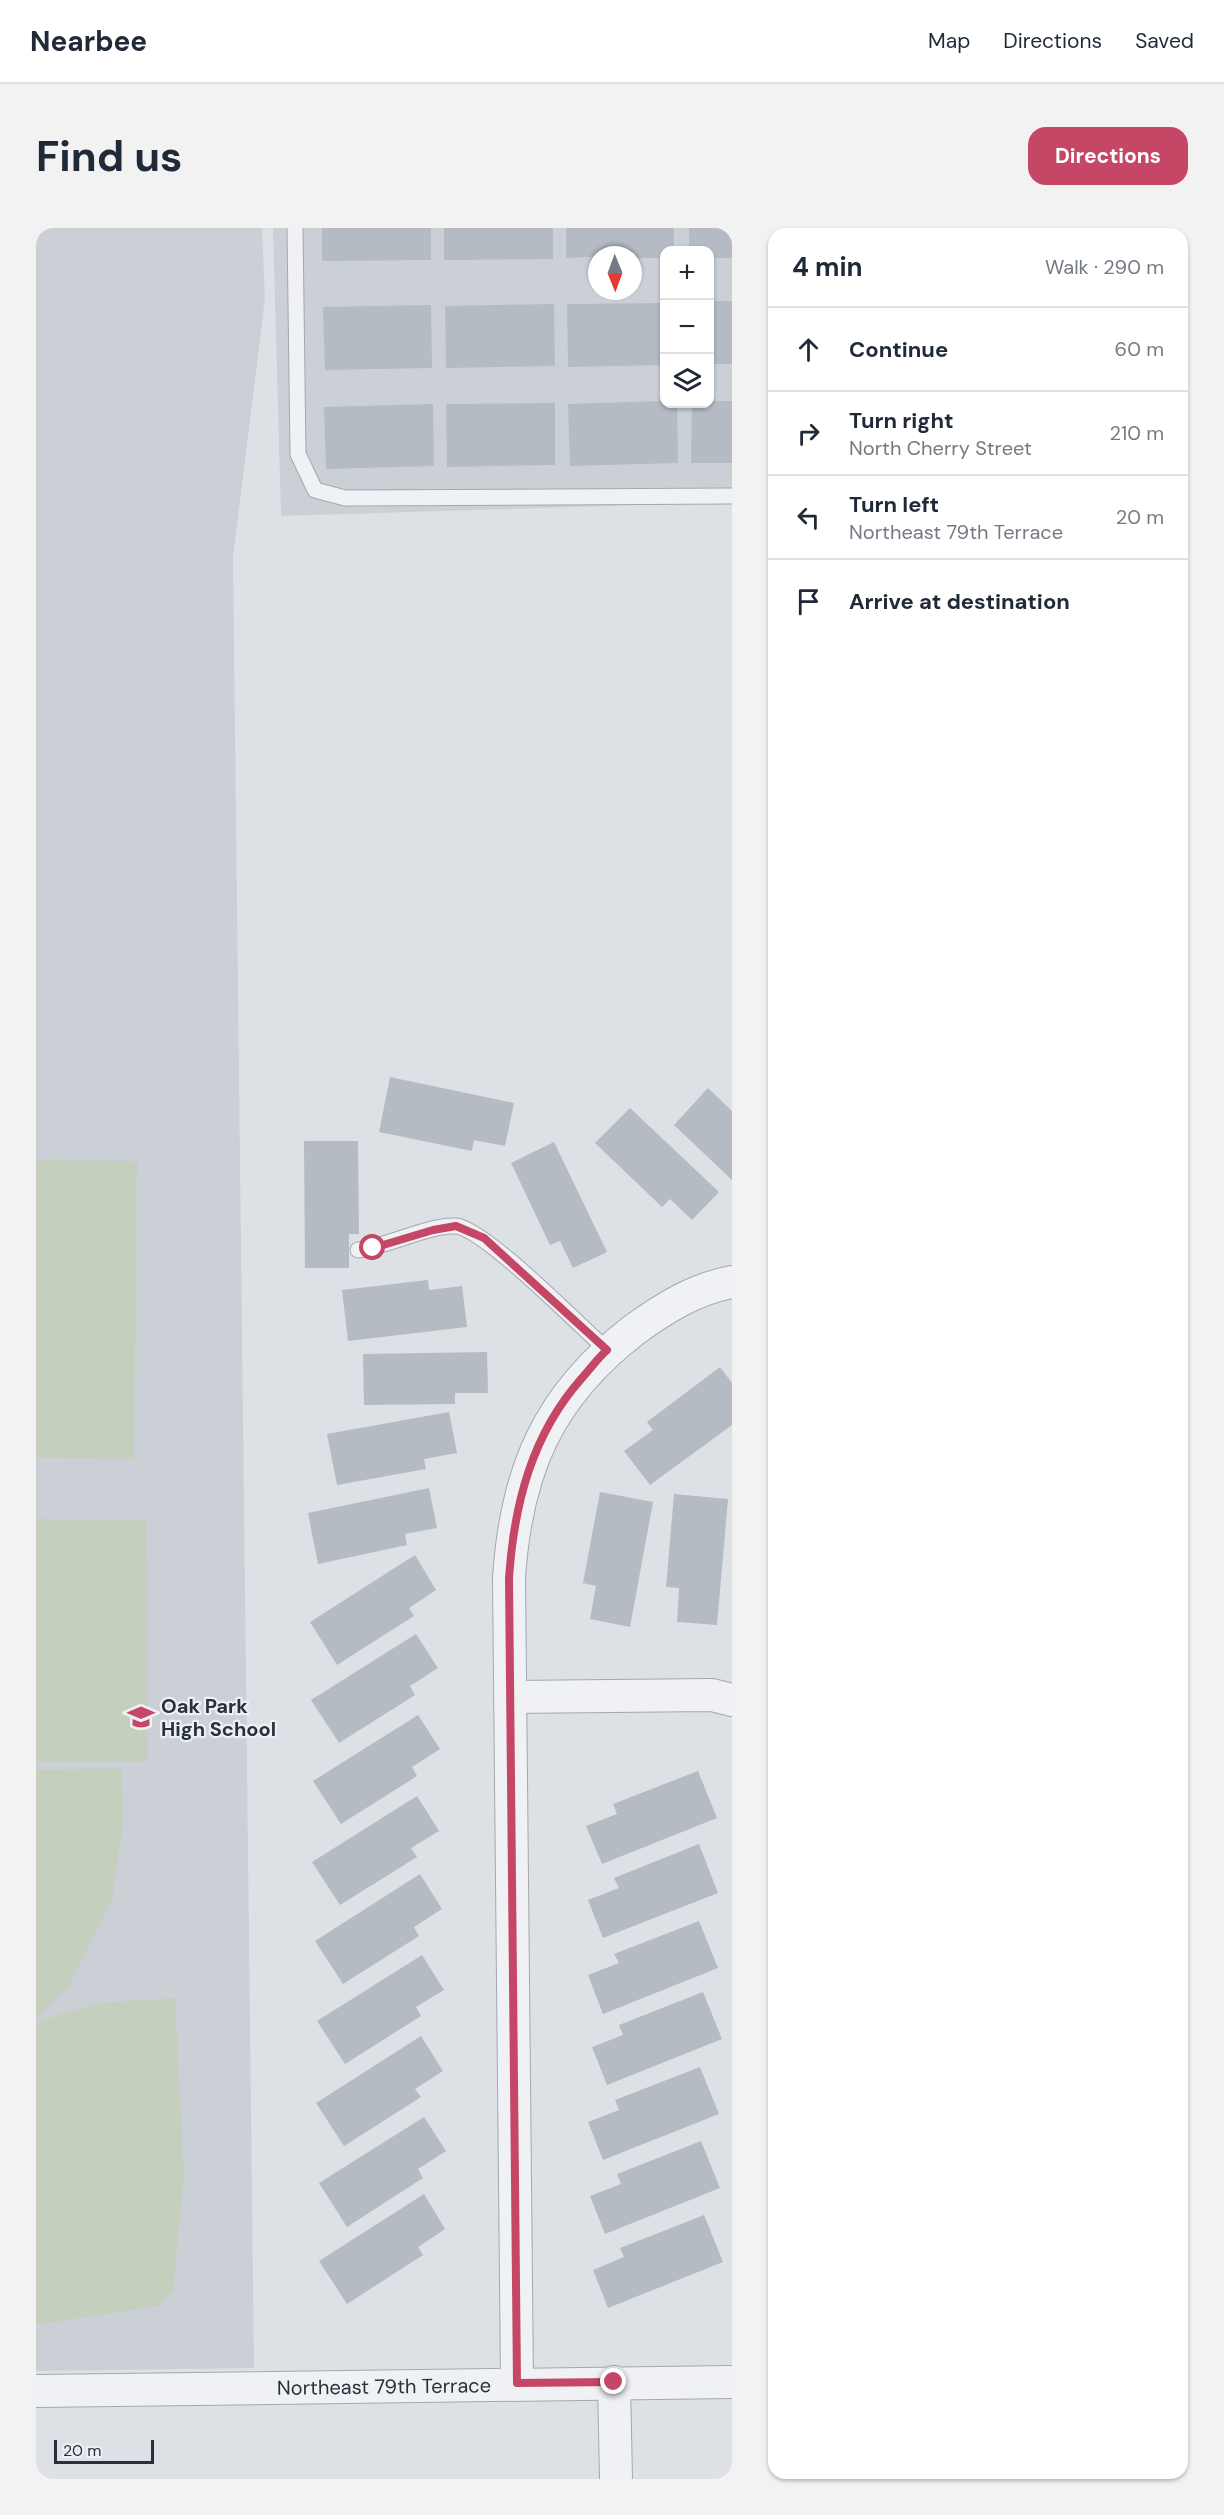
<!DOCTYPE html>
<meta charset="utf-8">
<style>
body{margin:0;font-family:"DM Sans",sans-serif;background:#f2f2f3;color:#1f2937}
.controls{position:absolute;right:18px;top:18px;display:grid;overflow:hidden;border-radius:12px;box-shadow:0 2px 4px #0004}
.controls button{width:54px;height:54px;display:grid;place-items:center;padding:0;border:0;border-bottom:2px solid #e0e1e3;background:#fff;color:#1f2937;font:30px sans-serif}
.compass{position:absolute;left:552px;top:18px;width:54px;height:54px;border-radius:50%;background:#fff;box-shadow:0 2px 4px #0004;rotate:179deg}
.scale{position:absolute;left:18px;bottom:15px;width:100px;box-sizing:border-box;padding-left:6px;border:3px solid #27303b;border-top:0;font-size:16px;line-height:21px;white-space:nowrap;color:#27303b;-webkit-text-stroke:4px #ecf0f4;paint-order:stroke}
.stop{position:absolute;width:18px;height:18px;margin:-14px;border:4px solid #c64666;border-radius:50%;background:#fff}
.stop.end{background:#c64666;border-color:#fff;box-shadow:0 2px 6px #0008}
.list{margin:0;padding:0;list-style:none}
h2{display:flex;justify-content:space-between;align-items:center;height:78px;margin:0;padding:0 24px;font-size:26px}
h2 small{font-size:20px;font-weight:400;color:#747a83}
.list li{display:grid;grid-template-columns:39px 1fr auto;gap:18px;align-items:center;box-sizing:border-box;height:84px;padding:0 24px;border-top:2px solid #e0e1e3}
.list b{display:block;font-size:22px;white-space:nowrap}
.list p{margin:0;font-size:20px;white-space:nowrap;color:#747a83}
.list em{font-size:20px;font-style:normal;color:#747a83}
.icon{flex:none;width:33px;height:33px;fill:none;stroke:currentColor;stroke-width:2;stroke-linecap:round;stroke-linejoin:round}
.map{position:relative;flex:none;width:696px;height:2251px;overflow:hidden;border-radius:18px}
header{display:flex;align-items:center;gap:36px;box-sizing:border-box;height:84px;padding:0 30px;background:#fff;border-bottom:2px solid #e0e1e3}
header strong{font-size:28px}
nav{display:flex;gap:33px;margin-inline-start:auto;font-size:21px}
.intro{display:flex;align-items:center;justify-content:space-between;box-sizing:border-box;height:144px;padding:0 36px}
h1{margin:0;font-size:42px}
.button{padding:15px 27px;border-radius:18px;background:#c64666;color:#fff;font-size:21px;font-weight:700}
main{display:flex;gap:36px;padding:0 36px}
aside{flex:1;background:#fff;border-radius:18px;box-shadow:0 2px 4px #0004}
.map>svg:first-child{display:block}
</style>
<header>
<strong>Nearbee</strong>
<nav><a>Map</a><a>Directions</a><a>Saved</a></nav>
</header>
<div class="intro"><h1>Find us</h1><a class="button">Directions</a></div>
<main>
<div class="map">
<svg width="696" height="2251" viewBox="0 0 696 2251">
<rect width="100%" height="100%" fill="#dde1e6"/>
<g fill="#cbd0d7" fill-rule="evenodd">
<path d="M0,0H226L229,70L197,330L218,2140L0,2143Z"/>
<path d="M237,0H696V274L245,288ZM628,22H674V176H628ZM561,27H597V63H561Z"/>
</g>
<g fill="#c4cfbe">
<path d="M0,932L101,933L98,1231L0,1230Z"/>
<path d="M0,1291L111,1292L112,1534H0Z"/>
<path d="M86,1540L87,1598L76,1671L33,1757L0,1791V1542Z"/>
<path d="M139,1770L148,1949L137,2062L123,2078L0,2097V1794L62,1775Z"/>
</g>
<g fill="#b4bbc2">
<path d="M286,0H395V32L286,33Z"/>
<path d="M408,0H517V31L408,32Z"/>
<path d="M530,0H638V22H628V30H597V27L530,30Z"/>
<path d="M653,0H696V30H674V22H653Z"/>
<rect x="674" y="73" width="22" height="63"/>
<path d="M628,75V137L532,139L531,76Z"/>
<path d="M518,76L519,138L410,140L409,78Z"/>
<path d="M395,77L396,140L289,142L287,79Z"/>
<path d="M628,173V176H641L642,235L534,238L532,176Z"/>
<path d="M674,173H696V235H655L656,176H674Z"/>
<path d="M519,175V237L411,239L410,176Z"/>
<path d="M397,176L398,238L290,241L288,179Z"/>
<path d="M354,849L478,875L469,918L438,912L436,923L343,904Z"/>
<path d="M672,860L696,883V952L638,897Z"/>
<path d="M594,880L683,964L656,992L634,971L626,979L559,915Z"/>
<path d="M268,913H322L323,1006H313V1040H269Z"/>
<path d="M518,914L571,1024L537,1040L524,1013L514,1017L475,935Z"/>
<path d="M392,1052L393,1062L426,1058L431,1099L312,1113L306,1062Z"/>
<path d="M451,1124L452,1165H419V1176L328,1177L327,1126Z"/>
<path d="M684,1139L696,1155V1197L614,1257L588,1223L617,1202L611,1194Z"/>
<path d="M413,1184L421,1225L388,1231L390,1241L301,1257L291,1206Z"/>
<path d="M393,1260L401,1300L369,1306L371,1317L282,1336L272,1285Z"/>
<path d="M564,1264L617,1274L594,1399L554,1391L560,1358L547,1355Z"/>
<path d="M638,1266L692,1271L681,1397L641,1394L643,1360L630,1359Z"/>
<path d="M379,1327L400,1362L373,1380L378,1388L301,1437L274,1394Z"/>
<path d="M380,1406L402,1440L374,1458L379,1467L303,1515L275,1472Z"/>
<path d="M382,1487L404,1521L376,1539L381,1548L305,1596L277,1553Z"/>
<path d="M662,1543L681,1590L566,1636L550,1598L581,1586L577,1576Z"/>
<path d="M381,1568L403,1603L375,1620L381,1629L304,1677L276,1634Z"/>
<path d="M663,1616L682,1665L567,1710L552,1672L583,1660L578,1650Z"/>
<path d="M384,1646L406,1681L378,1699L383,1708L307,1756L279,1713Z"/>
<path d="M663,1693L682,1740L567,1786L552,1747L583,1735L578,1726Z"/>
<path d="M386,1727L408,1762L380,1779L385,1788L309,1836L281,1793Z"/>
<path d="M667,1764L686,1811L571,1857L556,1819L587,1807L583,1797Z"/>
<path d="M385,1808L407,1843L379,1861L385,1869L308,1918L280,1875Z"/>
<path d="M664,1839L683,1886L567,1932L552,1894L583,1882L579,1872Z"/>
<path d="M388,1889L410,1923L382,1941L387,1950L311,1999L283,1955Z"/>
<path d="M665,1913L684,1960L569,2006L554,1968L585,1956L581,1946Z"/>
<path d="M388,1966L409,2001L382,2019L387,2027L311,2076L283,2033Z"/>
<path d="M668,1987L687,2034L572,2080L557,2042L588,2029L584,2020Z"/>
</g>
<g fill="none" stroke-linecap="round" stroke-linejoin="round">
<defs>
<g id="service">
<path d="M259,0L262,226L279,262L309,270L696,268"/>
<path d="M322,1022C351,1019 394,996 420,998C449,1001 544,1098 571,1122"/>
</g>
<g id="minor">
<path d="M474,1469L676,1467L696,1472"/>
<path d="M578,2154L580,2251"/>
<path d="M481,2155L473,1350C480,1243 512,1168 598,1102C628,1080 659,1061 696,1054"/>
<path id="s1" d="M0,2163L696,2154"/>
</g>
</defs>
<use href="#service" stroke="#a3a8af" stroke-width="17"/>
<use href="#minor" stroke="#a3a8af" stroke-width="34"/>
<use href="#service" stroke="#eff1f4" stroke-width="15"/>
<use href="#minor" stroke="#eff1f4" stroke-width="32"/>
</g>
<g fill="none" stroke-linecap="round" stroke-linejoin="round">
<path stroke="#c64666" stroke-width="8" d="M337,1020L397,1002L420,998L448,1010L571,1122C562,1130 554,1141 546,1150C496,1206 478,1276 473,1350L481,2155L578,2154"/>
</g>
<defs>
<symbol id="school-bare" viewBox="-9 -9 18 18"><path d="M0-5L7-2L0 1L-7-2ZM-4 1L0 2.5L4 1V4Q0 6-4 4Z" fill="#c64666" stroke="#ecf0f4" stroke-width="2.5" paint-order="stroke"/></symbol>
</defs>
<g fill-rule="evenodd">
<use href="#school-bare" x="86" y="1470" width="38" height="38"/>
</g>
<g text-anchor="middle" stroke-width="4.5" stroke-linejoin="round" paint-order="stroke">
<g font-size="20" font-weight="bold" fill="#27303b" stroke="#ecf0f4" text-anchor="start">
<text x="125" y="1485">Oak Park<tspan x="125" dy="23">High School</tspan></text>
</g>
<g font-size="20" fill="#27303b" stroke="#ecf0f4">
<text dy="7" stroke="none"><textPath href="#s1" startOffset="348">Northeast 79th Terrace</textPath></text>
</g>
</g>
</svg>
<div class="controls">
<button>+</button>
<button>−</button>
<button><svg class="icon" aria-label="layers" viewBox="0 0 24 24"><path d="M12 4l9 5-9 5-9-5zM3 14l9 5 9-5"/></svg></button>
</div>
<svg class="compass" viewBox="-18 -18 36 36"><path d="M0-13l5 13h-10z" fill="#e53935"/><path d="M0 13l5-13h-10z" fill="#747a83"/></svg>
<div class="scale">20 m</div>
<div class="stop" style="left:337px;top:1020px"></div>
<div class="stop end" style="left:578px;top:2154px"></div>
</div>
<aside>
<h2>4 min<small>Walk · 290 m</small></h2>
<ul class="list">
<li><svg class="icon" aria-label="ahead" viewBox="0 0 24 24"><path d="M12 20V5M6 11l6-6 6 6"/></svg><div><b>Continue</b></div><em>60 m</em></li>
<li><svg class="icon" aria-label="right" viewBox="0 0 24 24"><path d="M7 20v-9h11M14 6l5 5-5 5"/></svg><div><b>Turn right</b><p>North Cherry Street</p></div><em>210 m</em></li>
<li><svg class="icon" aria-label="left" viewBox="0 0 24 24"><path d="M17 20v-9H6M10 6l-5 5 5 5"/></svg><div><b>Turn left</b><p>Northeast 79th Terrace</p></div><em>20 m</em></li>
<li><svg class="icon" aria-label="arrive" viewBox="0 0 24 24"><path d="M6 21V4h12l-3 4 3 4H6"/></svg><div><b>Arrive at destination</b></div></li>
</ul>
</aside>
</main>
